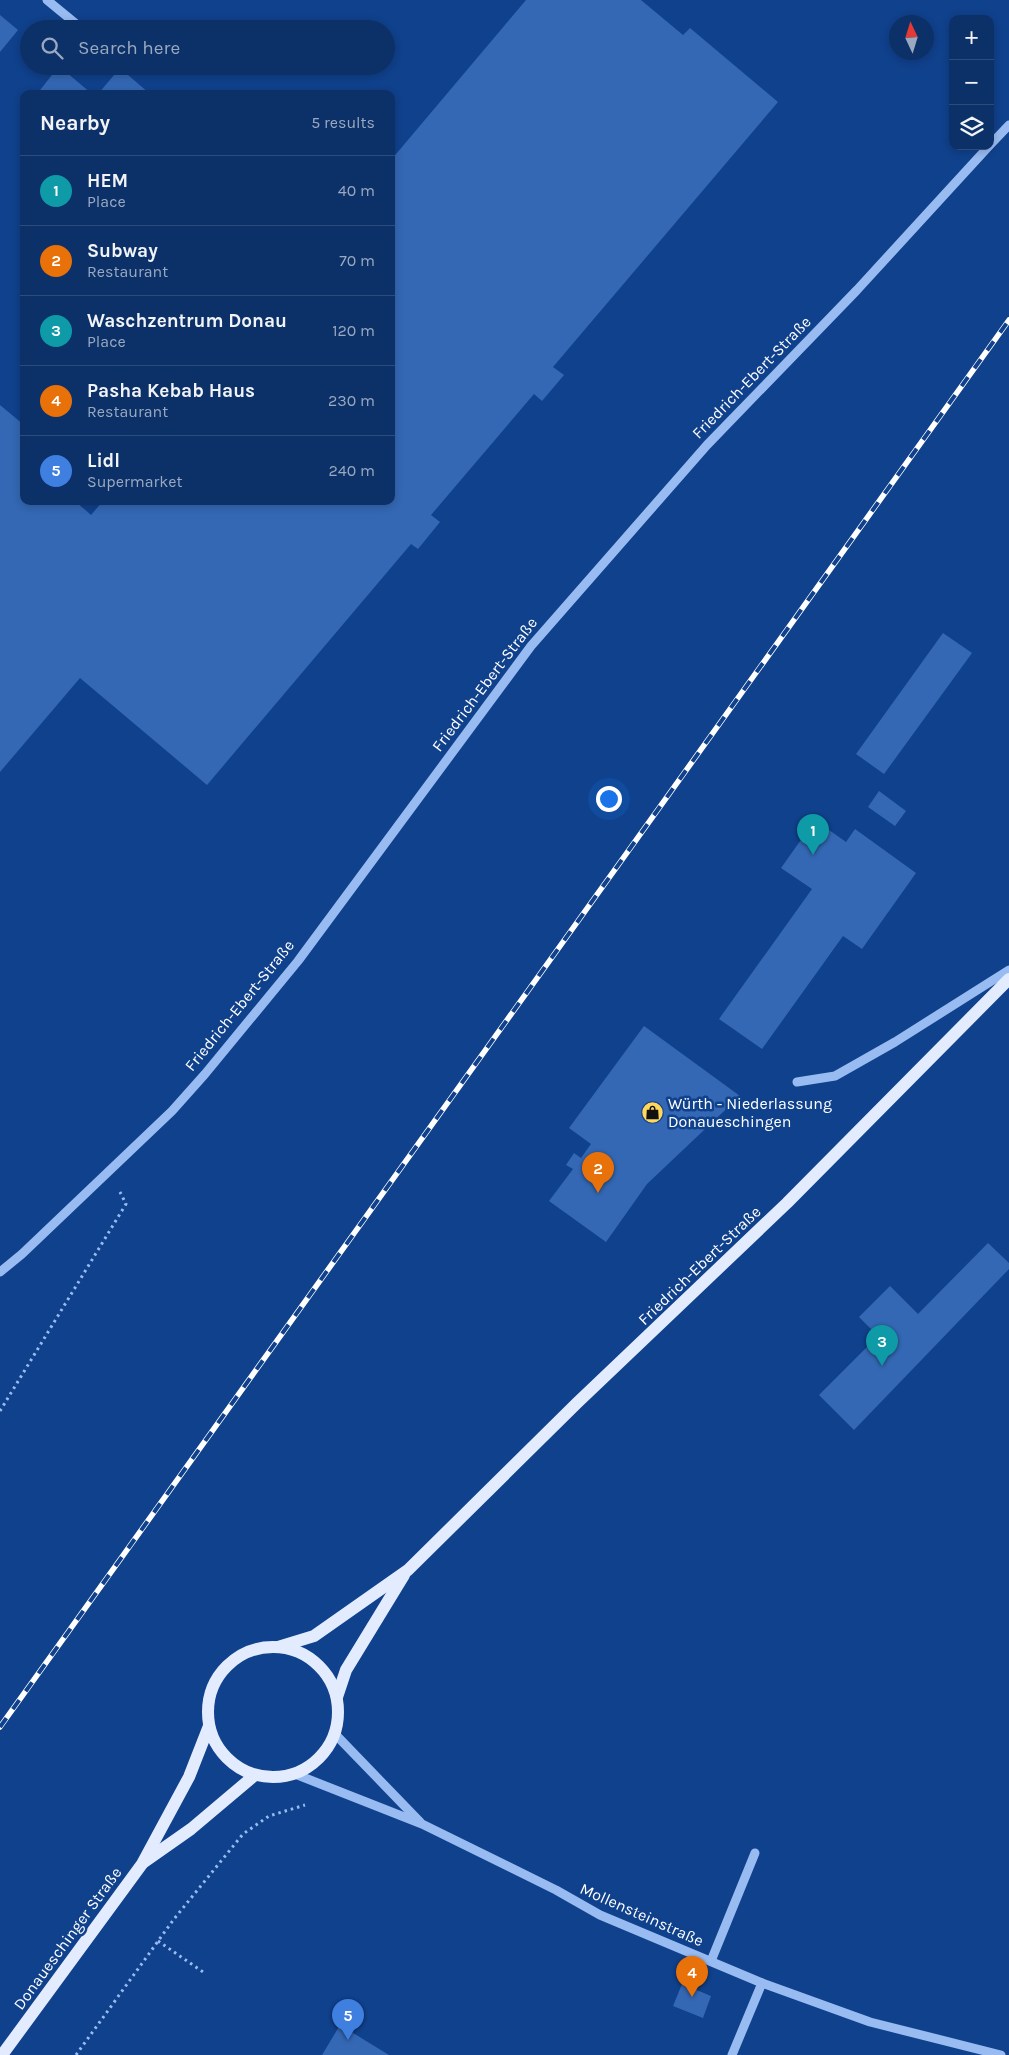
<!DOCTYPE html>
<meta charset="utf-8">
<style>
body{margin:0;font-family:Karla,sans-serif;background:#15396f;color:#f1f3f6}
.controls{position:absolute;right:15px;top:15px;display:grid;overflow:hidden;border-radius:10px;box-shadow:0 2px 8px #0003}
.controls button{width:45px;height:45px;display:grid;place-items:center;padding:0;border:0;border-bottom:1px solid #2c4c7d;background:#0c3169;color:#f1f3f6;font:25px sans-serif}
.compass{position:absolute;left:889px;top:15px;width:45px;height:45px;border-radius:50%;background:#0c3169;box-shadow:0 2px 8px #0003;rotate:356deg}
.you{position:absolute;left:608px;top:798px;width:18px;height:18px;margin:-12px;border:4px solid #fff;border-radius:50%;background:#1a73e8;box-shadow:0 0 0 8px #1a73e833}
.badge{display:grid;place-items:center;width:32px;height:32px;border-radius:50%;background:#ffd759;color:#fff;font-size:16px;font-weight:700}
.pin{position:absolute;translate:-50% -41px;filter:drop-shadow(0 1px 2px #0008)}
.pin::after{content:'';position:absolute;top:26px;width:18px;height:15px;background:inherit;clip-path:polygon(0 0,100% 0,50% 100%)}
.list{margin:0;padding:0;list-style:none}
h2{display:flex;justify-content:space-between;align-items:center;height:65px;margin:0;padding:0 20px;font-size:21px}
h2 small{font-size:16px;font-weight:400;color:#9aa9c0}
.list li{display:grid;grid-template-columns:32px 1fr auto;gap:15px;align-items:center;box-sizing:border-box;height:70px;padding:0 20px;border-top:1px solid #2c4c7d}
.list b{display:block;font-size:19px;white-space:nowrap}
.list p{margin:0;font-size:16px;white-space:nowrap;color:#9aa9c0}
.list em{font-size:16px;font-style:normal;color:#9aa9c0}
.icon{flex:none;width:28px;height:28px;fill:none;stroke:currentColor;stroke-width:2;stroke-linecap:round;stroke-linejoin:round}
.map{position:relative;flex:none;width:1009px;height:2055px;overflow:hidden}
.search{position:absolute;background:#0c3169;box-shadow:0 2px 8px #0003;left:20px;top:20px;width:375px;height:55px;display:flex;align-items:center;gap:12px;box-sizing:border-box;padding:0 18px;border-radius:28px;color:#9aa9c0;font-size:19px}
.panel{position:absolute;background:#0c3169;box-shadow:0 2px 8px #0003;left:20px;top:90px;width:375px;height:415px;border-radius:10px}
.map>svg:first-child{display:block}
</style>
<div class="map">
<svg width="1009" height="2055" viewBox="0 0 1009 2055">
<rect width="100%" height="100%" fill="#10418c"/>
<g fill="#3468b4">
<path d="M526,0H641L683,35L690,28L778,102L553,367L564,375L542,401L534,394L431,515L440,522L418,549L411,544L207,785L80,678L0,772V405L24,425V501H75L91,515L103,501H391V160Z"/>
<path d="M0,15L18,30L0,52Z"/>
<path d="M59,66L92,94H37Z"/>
<path d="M120,68L150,94H98Z"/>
<path d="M943,633L972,653L884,774L856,754Z"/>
<path d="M879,791L906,811L895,826L868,807Z"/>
<path d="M815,820L846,842L855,829L916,873L862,949L843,936L762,1049L719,1019L812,889L781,868Z"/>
<path d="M644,1026L740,1096L647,1184L606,1242L549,1201L573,1169L566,1165L574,1153L581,1158L591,1144L569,1128Z"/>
<path d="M988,1243L1009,1263V1269L854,1430L819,1395L878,1336L859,1317L890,1286L918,1314Z"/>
<path d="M682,1984L711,1996L703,2018L673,2006Z"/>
<path d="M340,2025L389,2055H322Z"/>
</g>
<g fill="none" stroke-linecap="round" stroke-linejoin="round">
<g stroke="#98bcf2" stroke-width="3" stroke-dasharray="2.5 4" stroke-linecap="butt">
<path d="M0,1411L126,1204L120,1192"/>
<path d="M158,1941L206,1974"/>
<path d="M76,2055L174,1919L243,1834L269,1816L305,1805"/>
</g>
<g stroke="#98bcf2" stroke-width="9">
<path d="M47,0L75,23"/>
<path d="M990,145L1009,125"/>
<path d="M797,1082L835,1076L895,1042L1009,970"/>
<path d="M0,1272L22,1254L172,1111L205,1074L298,961L531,646L707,445L857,290L989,146"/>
<path d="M335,1734L420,1822"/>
<path d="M295,1774L422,1824L556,1890L600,1915L762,1983L870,2022L1001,2055"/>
<path d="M711,1961L755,1853"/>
<path d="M732,2055L762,1983"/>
</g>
<g stroke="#e3ecff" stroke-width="12">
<circle cx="273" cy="1712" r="65"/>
<path d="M278,1647L314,1636L408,1570L577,1403L787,1203L1009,979"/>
<path d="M337,1697L346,1670L404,1575"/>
<path d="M144,1862L191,1829L255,1775"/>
<path d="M2,2055L142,1864L189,1777L209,1726"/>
</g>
<defs>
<path id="rail" d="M0,1727L1009,320"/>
</defs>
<use href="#rail" stroke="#fff" stroke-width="5.5"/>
<use href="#rail" stroke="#10418c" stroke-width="4" stroke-dasharray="11" stroke-linecap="butt"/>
</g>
<defs>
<symbol id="shop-disc" viewBox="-11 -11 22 22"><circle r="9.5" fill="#ffd759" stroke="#10418c"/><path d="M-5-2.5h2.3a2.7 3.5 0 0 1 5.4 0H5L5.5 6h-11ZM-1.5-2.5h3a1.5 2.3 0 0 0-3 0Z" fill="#111"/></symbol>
</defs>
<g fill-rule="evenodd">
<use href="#shop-disc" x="640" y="1100" width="25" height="25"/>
</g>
<g text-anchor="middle" stroke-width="5" stroke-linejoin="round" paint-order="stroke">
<g font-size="16" fill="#fff" stroke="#10418c">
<text transform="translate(751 377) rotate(-46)" y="6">Friedrich-Ebert-Straße</text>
<text transform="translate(484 684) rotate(-53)" y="6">Friedrich-Ebert-Straße</text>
<text transform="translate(239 1005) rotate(-51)" y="6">Friedrich-Ebert-Straße</text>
<text transform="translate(699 1265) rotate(-44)" y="6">Friedrich-Ebert-Straße</text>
<text transform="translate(642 1914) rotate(24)" y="6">Mollensteinstraße</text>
<text transform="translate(67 1938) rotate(-54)" y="6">Donaueschinger Straße</text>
</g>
<g font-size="16" fill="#fff" stroke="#10418c" text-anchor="start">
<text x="668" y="1109">Würth - Niederlassung<tspan x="668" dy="18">Donaueschingen</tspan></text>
</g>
</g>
</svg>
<div class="controls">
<button>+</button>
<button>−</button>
<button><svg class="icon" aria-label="layers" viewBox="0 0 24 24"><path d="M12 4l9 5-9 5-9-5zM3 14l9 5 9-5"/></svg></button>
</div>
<svg class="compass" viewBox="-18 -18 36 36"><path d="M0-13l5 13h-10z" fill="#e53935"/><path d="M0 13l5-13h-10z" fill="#9aa9c0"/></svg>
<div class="you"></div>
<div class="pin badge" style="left:813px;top:855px;background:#0f9aa8">1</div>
<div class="pin badge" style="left:598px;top:1193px;background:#e8710a">2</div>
<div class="pin badge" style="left:882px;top:1366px;background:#0f9aa8">3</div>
<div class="pin badge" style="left:692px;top:1997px;background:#e8710a">4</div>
<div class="pin badge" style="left:348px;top:2040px;background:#3f7fe0">5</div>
<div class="search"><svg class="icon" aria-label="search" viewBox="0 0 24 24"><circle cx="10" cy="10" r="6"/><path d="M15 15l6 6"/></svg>Search here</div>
<section class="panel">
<h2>Nearby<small>5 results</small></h2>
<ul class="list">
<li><span class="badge" style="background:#0f9aa8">1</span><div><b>HEM</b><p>Place</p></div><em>40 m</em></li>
<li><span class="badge" style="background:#e8710a">2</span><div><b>Subway</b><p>Restaurant</p></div><em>70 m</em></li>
<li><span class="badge" style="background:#0f9aa8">3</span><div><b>Waschzentrum Donau</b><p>Place</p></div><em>120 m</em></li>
<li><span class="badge" style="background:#e8710a">4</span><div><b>Pasha Kebab Haus</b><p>Restaurant</p></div><em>230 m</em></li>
<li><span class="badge" style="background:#3f7fe0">5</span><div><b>Lidl</b><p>Supermarket</p></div><em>240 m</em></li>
</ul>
</section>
</div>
